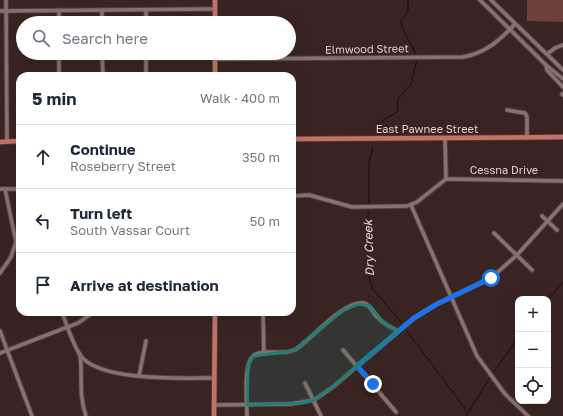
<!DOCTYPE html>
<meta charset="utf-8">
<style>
body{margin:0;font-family:"Golos Text",sans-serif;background:#f6f6f7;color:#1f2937}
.controls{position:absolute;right:12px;bottom:12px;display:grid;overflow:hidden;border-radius:8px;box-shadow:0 4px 16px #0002}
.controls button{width:36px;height:36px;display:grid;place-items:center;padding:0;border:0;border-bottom:1px solid #e0e1e3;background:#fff;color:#1f2937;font:20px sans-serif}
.stop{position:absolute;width:12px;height:12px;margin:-9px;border:3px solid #1a73e8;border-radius:50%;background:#fff}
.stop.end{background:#1a73e8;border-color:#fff;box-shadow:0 1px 4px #0008}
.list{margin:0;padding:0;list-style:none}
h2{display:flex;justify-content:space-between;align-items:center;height:52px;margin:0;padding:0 16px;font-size:17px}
h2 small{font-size:13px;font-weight:400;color:#747a83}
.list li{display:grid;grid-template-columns:26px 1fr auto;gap:12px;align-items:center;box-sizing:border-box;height:64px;padding:0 16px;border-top:1px solid #e0e1e3}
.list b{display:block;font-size:15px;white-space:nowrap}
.list p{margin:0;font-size:13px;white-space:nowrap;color:#747a83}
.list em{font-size:13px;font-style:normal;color:#747a83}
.icon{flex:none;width:22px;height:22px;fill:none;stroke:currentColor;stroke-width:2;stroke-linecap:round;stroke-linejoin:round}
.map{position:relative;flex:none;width:563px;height:416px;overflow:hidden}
.search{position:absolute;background:#fff;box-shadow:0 4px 16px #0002;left:16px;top:16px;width:280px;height:44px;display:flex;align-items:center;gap:10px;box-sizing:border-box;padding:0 14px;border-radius:22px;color:#747a83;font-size:15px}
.panel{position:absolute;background:#fff;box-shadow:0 4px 16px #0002;left:16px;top:72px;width:280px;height:244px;border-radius:12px}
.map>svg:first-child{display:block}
</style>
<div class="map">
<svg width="563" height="416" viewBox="0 0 563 416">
<rect width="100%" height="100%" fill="#392421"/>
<path fill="#6c413b" d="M527,0H563V22L527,21Z"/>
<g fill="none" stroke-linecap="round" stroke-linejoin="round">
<g stroke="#2e0403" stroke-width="1">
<path d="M408,0V12L401,20L402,28L417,56"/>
<path d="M378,131L383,120L397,112L398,99L411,84L417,59"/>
<path d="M369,204V163L373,146"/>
<path d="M368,211V272L372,288L401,322"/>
<path d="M548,299L563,282"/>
<path d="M407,331L467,411"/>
<path d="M493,373L518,338"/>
<path d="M466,416L491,376"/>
</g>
<defs>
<g id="minor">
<path d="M6,0L7,142"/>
<path d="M480,0L546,65L563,79"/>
<path d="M491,0L563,70"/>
<path d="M146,10V23"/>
<path d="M0,11L215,9"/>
<path d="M59,11V23"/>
<path d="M102,11V23"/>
<path d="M59,53V76"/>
<path d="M102,53L103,76"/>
<path d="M146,53V76"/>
<path d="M547,54L555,48L563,45"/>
<path d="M215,59L463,57C486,53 500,40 515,24"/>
<path d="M546,65L547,70L563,87"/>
<path d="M562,94L563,95"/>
<path d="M507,110L525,113L527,117V138"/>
<path d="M445,138L446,179"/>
<path d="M446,179L563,181"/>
<path d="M0,189H20"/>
<path d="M5,189L16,242"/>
<path d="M292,196L309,195L352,207L407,206L417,202L446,179"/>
<path d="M411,205L477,356L505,394L528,416"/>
<path d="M542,216L557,230"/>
<path d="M494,233L532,270"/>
<path d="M0,273L11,257L16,242L20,240"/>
<path d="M62,312C67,326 72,342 80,355C99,382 184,378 214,378"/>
<path d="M263,312L264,353"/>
<path d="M0,331L32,416"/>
<path d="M343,350L396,412"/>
<path d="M0,353L78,323L94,312"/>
<path d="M80,354C83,377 78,393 86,416"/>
<path d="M139,376L146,341"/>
<path d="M305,383L321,416"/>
<path d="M214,405L291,404L314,400L333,387L414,318L437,304L491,278L517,255L563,204"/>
<path d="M247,416C247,403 243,365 253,356C263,347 286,358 299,347C314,336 344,301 363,303C370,304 372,311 376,316C381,322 390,327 398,331"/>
</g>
<g id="major">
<path d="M215,0V23"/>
<path d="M215,53V76"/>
<path d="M292,139L563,137"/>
<path d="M0,142L20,141"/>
<path d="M214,416L215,312"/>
</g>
</defs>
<use href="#minor" stroke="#51403d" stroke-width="5.5"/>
<use href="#major" stroke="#51403d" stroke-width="6"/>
<use href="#minor" stroke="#8a716d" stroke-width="3.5"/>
<use href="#major" stroke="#c47267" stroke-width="4.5"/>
</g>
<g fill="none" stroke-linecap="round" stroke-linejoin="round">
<path stroke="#1a73e8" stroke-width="5" d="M373,384L357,366L414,318L437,304L491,278"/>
</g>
<path fill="#247f78" fill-opacity="0.2" stroke="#247f78" stroke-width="3" stroke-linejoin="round" d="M358,304L370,306L384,323L398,331L333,387L314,400L301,403L247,405L248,366L253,356L293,351L342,311Z"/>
<g text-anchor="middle" stroke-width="3.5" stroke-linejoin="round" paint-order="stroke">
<g font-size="11" fill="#dfd0ce" stroke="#392421">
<text transform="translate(367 49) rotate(-1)" y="4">Elmwood Street</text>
<text x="427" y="133">East Pawnee Street</text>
<text x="504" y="174">Cessna Drive</text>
</g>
<g font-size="12" font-style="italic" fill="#f7d5cf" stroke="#392421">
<text transform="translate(369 248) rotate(-92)" y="4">Dry Creek</text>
</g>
</g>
</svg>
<div class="controls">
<button>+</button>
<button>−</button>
<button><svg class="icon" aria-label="locate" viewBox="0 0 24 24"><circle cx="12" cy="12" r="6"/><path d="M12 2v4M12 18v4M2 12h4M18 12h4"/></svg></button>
</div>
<div class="stop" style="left:491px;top:278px"></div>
<div class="stop end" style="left:373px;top:384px"></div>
<div class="search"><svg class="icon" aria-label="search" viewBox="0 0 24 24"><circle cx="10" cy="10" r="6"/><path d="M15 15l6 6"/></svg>Search here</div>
<section class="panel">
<h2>5 min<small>Walk · 400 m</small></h2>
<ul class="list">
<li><svg class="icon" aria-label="ahead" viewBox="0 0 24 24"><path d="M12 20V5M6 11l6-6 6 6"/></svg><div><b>Continue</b><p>Roseberry Street</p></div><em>350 m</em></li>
<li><svg class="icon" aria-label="left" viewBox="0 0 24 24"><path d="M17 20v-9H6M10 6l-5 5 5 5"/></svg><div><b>Turn left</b><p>South Vassar Court</p></div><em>50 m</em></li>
<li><svg class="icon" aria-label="arrive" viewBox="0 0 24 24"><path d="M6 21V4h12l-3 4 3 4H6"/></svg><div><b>Arrive at destination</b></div></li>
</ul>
</section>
</div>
